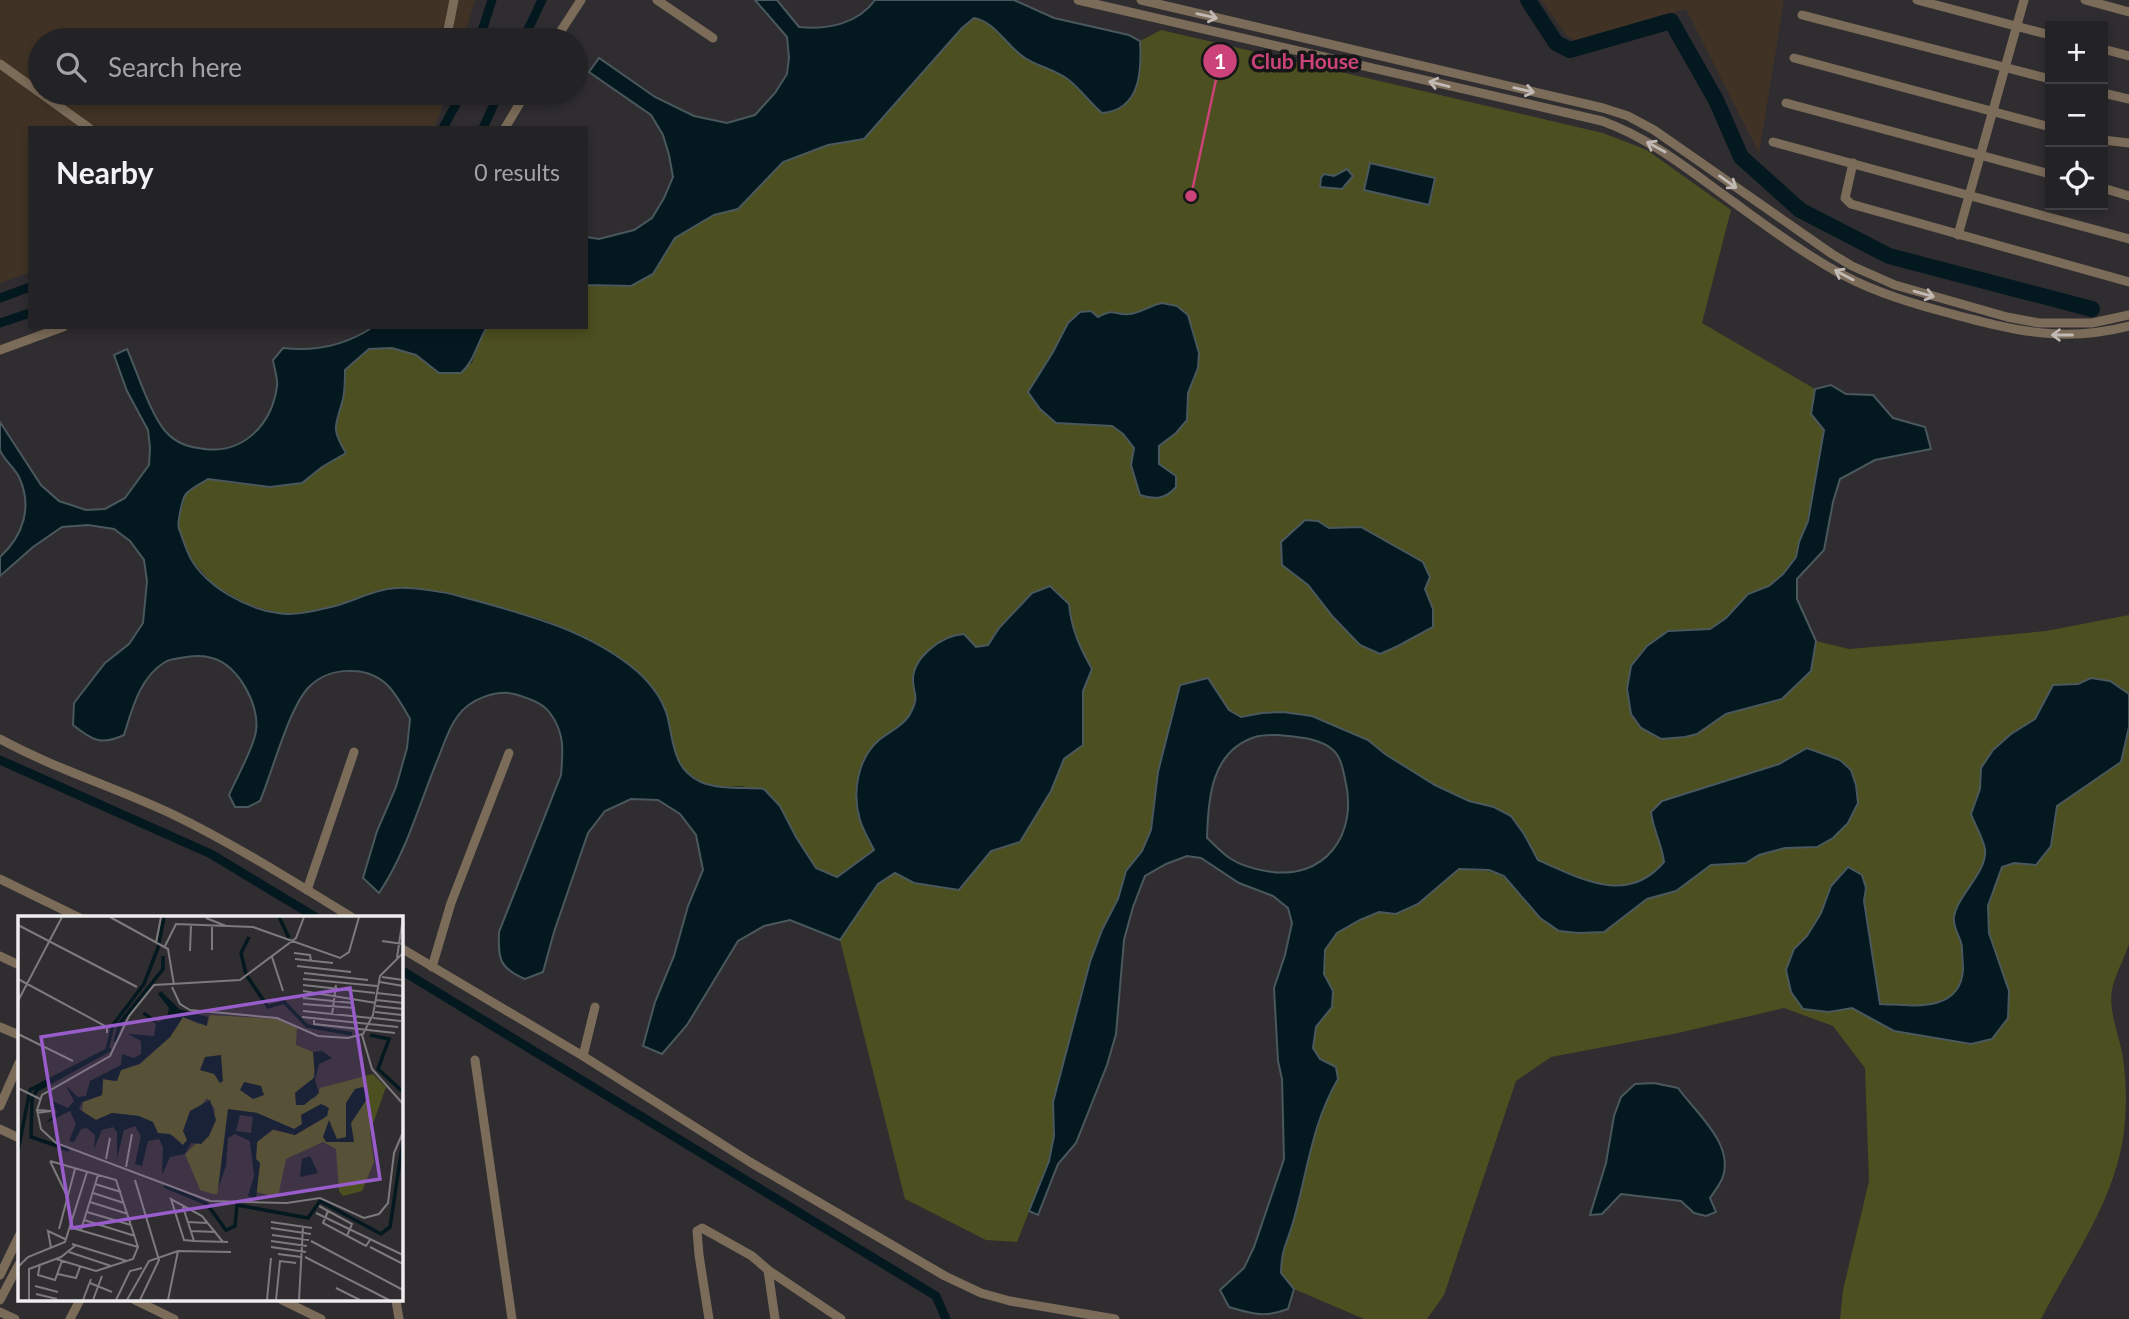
<!DOCTYPE html>
<meta charset="utf-8">
<style>
body{margin:0;font-family:Lato,sans-serif;background:#2b2a2c;color:#f1f3f6}
.controls{position:absolute;right:21px;top:21px;display:grid;overflow:hidden;border-radius:0px;box-shadow:0 4px 10px #0003}
.controls button{width:63px;height:63px;display:grid;place-items:center;padding:0;border:0;border-bottom:2px solid #403f41;background:#232224;color:#f1f3f6;font:35px sans-serif}
.list{margin:0;padding:0;list-style:none}
h2{display:flex;justify-content:space-between;align-items:center;height:91px;margin:0;padding:0 28px;font-size:30px}
h2 small{font-size:23px;font-weight:400;color:#a3a4a6}
.icon{flex:none;width:38px;height:38px;fill:none;stroke:currentColor;stroke-width:2;stroke-linecap:round;stroke-linejoin:round}
.map{position:relative;flex:none;width:2129px;height:1319px;overflow:hidden}
.search{position:absolute;background:#232224;box-shadow:0 4px 10px #0003;left:28px;top:28px;width:560px;height:77px;display:flex;align-items:center;gap:18px;box-sizing:border-box;padding:0 24px;border-radius:38px;color:#a3a4a6;font-size:26px}
.panel{position:absolute;background:#232224;box-shadow:0 4px 10px #0003;left:28px;top:126px;width:560px;height:203px;border-radius:0px}
.map>svg:first-child{display:block}
</style>
<div class="map">
<svg width="2129" height="1319" viewBox="0 0 2129 1319">
<rect width="100%" height="100%" fill="#2f2d30"/>
<g fill="#403325">
<path d="M0,0H475L463,40H40V93H447L435,128H30V272L0,283Z"/>
<path d="M1541,0H1784L1759,153L1686,9L1581,40H1574L1567,36Z"/>
</g>
<path fill="#4c4f1f" d="M974,18C996,23 1006,46 1025,58C1039,67 1057,70 1070,81C1081,90 1090,103 1102,113L1141,60L1140,41L1161,30L1603,133L1647,150L1731,210L1702,323L1815,389L1811,414L1824,430L1808,521L1799,542L1796,557L1783,574L1769,586L1748,594L1726,618L1710,629L1668,631L1647,646L1631,666L1661,739L1697,734L1726,714L1782,699L1811,671L1816,641L1849,649L1919,643L2046,631L2129,615V944C2124,959 2115,975 2112,990C2108,1011 2120,1037 2123,1058C2127,1086 2127,1117 2122,1144C2110,1208 2070,1262 2041,1319H1840L1843,1290L1869,1181L1865,1068L1833,1026L1784,1008L1678,1033L1551,1057L1516,1081L1444,1295L1427,1319H1364L1294,1289L1281,1273V1253L1292,1225L1317,1124L1327,1098L1338,1079L1336,1067L1320,1059L1313,1048L1315,1027L1332,1006L1333,991L1324,974L1325,950L1337,933L1360,920L1380,912L1396,914L1418,904L1459,869C1495,870 1506,872 1526,903L1629,912L1647,899L1676,891L1711,865L1746,863L1759,855L1785,848L1817,847L1833,838L1848,823L1858,803L1851,771L1807,748L1779,764L1663,801L1653,827L1662,845L1664,862C1627,906 1580,878 1537,860L1524,834L1494,807L1469,801L1435,785L1385,754L1368,740L1312,716L1262,713L1241,717L1229,710L1208,679L1180,685L1158,772L1151,830L1142,851L1126,871L1118,899L1102,930L1090,963L1053,1102L1054,1136L1049,1161L1017,1242L986,1240L905,1199L840,940L879,884L895,872L914,883L958,890L991,851L1020,842L1051,791L1064,759L1083,745V691L1092,668C1080,648 1071,628 1069,604L1051,587L1032,593L999,628L988,645L976,647L964,635L913,679L917,699L907,719L876,742L860,819L874,850L837,877L816,868L796,837L780,806L743,786L721,787L701,782L682,768L671,741L667,715L613,653L576,633L545,620L456,595L397,588L371,593L333,606L299,613H278L247,604L214,585L191,559L177,525L186,494L208,479L237,484L302,483L322,467L346,453C331,424 336,429 343,399C345,390 345,379 345,370L369,349L392,348L416,355L439,373L472,363L481,337L487,327H586V285L631,286L653,274L675,238L714,215L738,209L783,162L828,145L864,139L962,28Z"/>
<g fill="#04181f" stroke="#4a585d" stroke-width="2" fill-rule="evenodd">
<path d="M755,0H777L799,27C827,30 858,24 875,0H1014L1054,18L1129,35L1140,41C1142,72 1140,110 1102,113C1090,103 1081,90 1070,81C1057,70 1039,67 1025,58C1006,46 996,22 974,18L962,28L864,139L828,145L783,162L738,209L714,215L675,238L653,274L631,286L586,285V237L599,239L634,230L652,218L664,198L673,177L669,155L663,135L651,115L589,72L599,58L655,97L694,116L727,123L755,115L775,93L787,74L789,58L787,37Z"/>
<path d="M1370,163L1435,178L1429,205L1364,190Z"/>
<path d="M1347,169L1353,176L1342,189L1320,187L1321,178L1324,174L1334,176Z"/>
<path d="M1162,303L1177,306L1188,315L1199,353L1198,368L1188,393L1187,420L1176,433L1159,446V464L1176,476V487C1166,499 1155,500 1140,495L1131,465L1134,448L1123,434L1112,426L1056,423L1040,409L1028,392L1053,352L1068,323L1080,312L1091,311L1098,317C1117,307 1113,316 1130,314C1140,313 1151,305 1162,303Z"/>
<path d="M373,327H487C477,343 475,360 461,373H439L416,355L392,348L369,349L345,370C345,379 345,390 343,399C336,426 330,427 346,453L322,467L302,483L270,487L208,479C202,483 191,488 186,494C182,499 177,524 179,529C183,539 186,550 191,559C207,587 247,609 278,613C295,616 314,611 331,607C353,602 374,589 397,588C411,587 446,592 459,596C521,613 588,629 638,672C651,684 662,698 667,715C674,741 672,769 701,782C720,790 744,787 764,789L780,806L796,837L816,868L837,877L874,850C869,840 863,830 860,820C852,793 857,759 879,740C890,731 905,725 911,712C919,696 914,696 913,681C912,657 943,635 964,634L976,647L988,645L999,628L1032,593L1050,586L1069,604C1071,628 1080,648 1092,669L1083,691V745L1064,759L1051,791L1020,842L991,851L959,890L914,883L895,873L878,884L840,940L790,920L764,926L738,941L687,1025L662,1054L643,1046L655,1002L674,956L688,906L703,870L696,835L680,814L658,800L631,799L605,811L588,833L554,932L543,972L525,979C499,968 498,959 499,932L561,775C563,751 565,733 550,713C543,703 530,699 518,695C498,688 469,699 457,717C448,729 443,747 437,761C419,805 406,853 379,893L363,878L377,831L396,787L407,748L410,719C396,694 385,672 353,671C336,670 320,676 309,687C289,707 272,773 260,801L248,807H235L229,795C236,779 254,747 256,731C260,705 238,665 212,658C203,655 190,656 180,658C175,659 169,659 165,662C140,677 132,709 124,735C101,746 92,740 73,725L74,703L105,663L129,644L143,623L147,581L144,560L130,541L114,529L88,525L62,527L33,547L0,576V557C23,536 33,507 19,477C15,468 3,459 0,450C0,443 0,430 0,422L41,485L59,501L86,510L105,509L125,498L149,465L150,448L148,430L127,391L114,355L127,349C137,371 150,414 166,432C177,444 189,447 204,449C244,454 272,424 277,386C278,378 274,368 273,360L283,348C316,352 346,345 373,327Z"/>
<path d="M1831,385L1846,394L1873,395L1893,418L1925,427L1931,449L1875,460L1840,479L1833,502L1824,550L1797,579V599L1816,641L1811,671L1782,699L1726,714L1697,734L1685,737L1661,739L1641,728L1631,714L1627,689L1631,666L1647,646L1668,631L1710,629L1726,618L1748,594L1769,586L1783,574L1796,557L1799,542L1808,521L1824,430L1811,414L1815,389Z"/>
<path d="M1305,520L1318,521L1329,528L1361,527L1423,562L1430,577L1425,589L1433,609V627L1398,646L1380,654L1360,645L1333,617L1308,585L1282,565L1281,542Z"/>
<path d="M1208,678L1229,710L1241,717L1262,713L1283,712L1312,716L1368,740L1385,754L1435,785L1469,801L1494,807L1511,816L1524,834L1538,860C1580,878 1627,906 1664,862C1662,844 1653,830 1651,812L1662,801L1779,764L1807,748L1840,760L1851,770L1856,785L1858,803L1848,823L1833,838L1817,847L1785,848L1759,855L1746,863L1711,865L1676,891L1647,899L1604,932L1578,933L1559,931L1540,918L1504,876L1489,870L1459,869L1418,904L1396,914L1379,912L1360,920L1337,933L1325,950L1324,974L1333,991L1332,1007L1316,1027L1313,1048L1320,1059L1336,1067L1338,1079C1311,1125 1307,1176 1292,1226C1286,1245 1281,1252 1281,1273L1294,1289L1288,1309C1264,1318 1253,1314 1229,1307L1220,1290L1244,1268L1254,1247L1284,1159L1282,1079L1278,1061L1274,988L1285,955L1292,923L1288,908L1273,896L1239,883L1201,858L1187,856L1166,864L1145,876L1133,907L1124,940L1116,1034L1107,1065L1076,1143L1058,1164L1038,1215L1029,1211L1049,1161L1054,1136L1053,1102L1090,962L1102,930L1118,899L1126,871L1142,851L1151,830L1158,772L1180,685ZM1277,735C1295,737 1318,737 1333,750C1341,757 1343,770 1345,779C1359,834 1325,882 1266,871C1254,869 1242,866 1231,859C1223,854 1215,845 1207,838C1208,799 1211,751 1255,737C1261,735 1270,735 1277,735Z"/>
<path d="M2091,678L2110,681L2129,694V727L2121,762L2057,806L2051,846L2036,865L2014,863L2002,867L1988,906L1989,933L2009,991L2008,1018L1992,1039L1971,1044L1894,1031L1852,1008L1829,1012L1803,1009L1791,992L1786,970L1794,949L1807,936L1821,913L1831,886L1848,867L1862,875L1866,888L1864,901L1880,1004C1910,1005 1960,1014 1963,970C1963,963 1962,955 1962,948C1962,938 1952,928 1954,917C1957,895 1988,872 1985,849C1983,838 1975,825 1971,814L1980,789L1981,768L1993,750L2011,734L2035,719L2053,685L2078,684Z"/>
<path d="M1654,1083L1678,1088C1695,1112 1736,1145 1722,1179C1719,1186 1714,1192 1710,1198L1716,1212L1706,1216L1694,1213L1681,1201L1621,1194L1602,1214L1590,1215L1606,1163L1614,1116L1621,1097L1635,1084Z"/>
</g>
<g fill="none" stroke-linecap="round" stroke-linejoin="round">
<g stroke="#04181f" stroke-width="9">
<path d="M479,40L492,0"/>
<path d="M523,40L542,0"/>
<path d="M443,128L462,93"/>
<path d="M483,128L499,93"/>
<path d="M0,298L30,287"/>
<path d="M0,323L30,313"/>
<path d="M0,760L211,854L317,918"/>
<path d="M401,970L936,1296L946,1319"/>
</g>
<path stroke="#04181f" stroke-width="16" d="M1528,0L1556,43L1570,50L1671,21L1716,100L1741,157L1800,210L1889,256L2092,309"/>
<g stroke="#7b6b59" stroke-width="9">
<path d="M657,0L713,38"/>
<path d="M1078,0L1602,121C1652,139 1690,171 1732,201C1768,227 1804,254 1843,275C1877,293 1914,304 1952,314C2017,331 2062,343 2129,326"/>
<path d="M1141,0L1603,108L1628,116L1654,130L1832,254L1852,266L1895,285L2007,317L2039,323H2092L2129,315"/>
<path d="M1917,0L2050,35"/>
<path d="M2085,0L2129,12"/>
<path d="M1802,15L2050,79"/>
<path d="M446,40L454,0"/>
<path d="M555,40L581,0"/>
<path d="M2103,49L2129,56"/>
<path d="M1794,58L2050,127"/>
<path d="M0,64L89,128"/>
<path d="M2103,93L2129,99"/>
<path d="M1786,103L2050,174"/>
<path d="M505,128L526,93"/>
<path d="M2103,140L2129,143"/>
<path d="M1773,142L2129,239"/>
<path d="M1853,163L1845,198L1851,204L2129,282"/>
<path d="M2103,188L2129,196"/>
<path d="M1958,235L2024,0"/>
<path d="M0,350L63,327"/>
<path d="M0,739C55,769 115,787 172,814C234,844 294,882 353,918"/>
<path d="M0,879L80,918"/>
<path d="M307,890L354,752"/>
<path d="M401,948L583,1056L750,1162L945,1276L981,1293L1010,1301L1115,1319"/>
<path d="M0,956L19,965"/>
<path d="M432,967L451,903L509,753"/>
<path d="M0,1027L19,1035"/>
<path d="M583,1056L595,1007"/>
<path d="M475,1060L512,1319"/>
<path d="M0,1106L19,1063"/>
<path d="M0,1129L19,1138"/>
<path d="M768,1270L775,1319"/>
<path d="M0,1275L19,1236"/>
<path d="M0,1300L19,1264"/>
<path d="M135,1300L174,1319"/>
<path d="M282,1300L321,1319"/>
<path d="M396,1300L399,1319"/>
<path d="M0,1312L15,1319"/>
<path d="M70,1319L80,1300"/>
<path d="M709,1319L699,1255L697,1231L702,1228L752,1256L768,1270L841,1319"/>
</g>
</g>
<defs><path id="oneway-shaft" d="M-6 0H5M1.5-3L5.5 0L1.5 3" fill="none" stroke-width="1.6" stroke-linecap="round" stroke-linejoin="round" transform="scale(1.75)"/></defs>
<g stroke="#c1b9b3">
<use href="#oneway-shaft" transform="translate(1207 16) rotate(13)"/>
<use href="#oneway-shaft" transform="translate(1439 84) rotate(-166)"/>
<use href="#oneway-shaft" transform="translate(1524 90) rotate(13)"/>
<use href="#oneway-shaft" transform="translate(1656 147) rotate(-151)"/>
<use href="#oneway-shaft" transform="translate(1728 182) rotate(35)"/>
<use href="#oneway-shaft" transform="translate(1844 275) rotate(-152)"/>
<use href="#oneway-shaft" transform="translate(1924 294) rotate(16)"/>
<use href="#oneway-shaft" transform="translate(2062 335) rotate(-180)"/>
</g>
<g transform="translate(18 916)">
<rect width="385" height="385" fill="#2f2d30"/>
<path d="M192,99L259,103L279,112L278,129L295,136L298,148L295,163L280,174L278,189L298,181L302,172L355,158L368,171L352,216L356,246L344,275L325,280L321,275L318,233L305,226L268,243L260,281L238,276L242,247L238,243L239,226L255,214L277,219L306,202L308,189L283,199L285,208L276,213L239,197L218,196L209,206L202,265L199,278H195L182,274L167,238L194,212L197,193L189,182L168,209L170,224L165,229L155,220L140,217L121,200L94,197L78,204L64,198L65,186L84,179L85,163L96,165L103,154L122,148L152,121L165,101L181,108L190,106Z" fill="#4c4f1f"/>
<path d="M143,75L161,93L190,101L189,110L165,101L152,121L121,148L103,154L99,165L85,163L84,179L64,186L61,193L78,204L94,197L121,200L135,206L140,217L152,218L165,229L169,224L165,215L172,195L192,184L198,204L191,220L183,228L173,227L167,238L152,241L144,259L145,231L141,223L130,225L124,250L117,248L123,220L117,210L106,214L99,242V216L95,211L84,214L76,233L77,219L69,212L63,213L56,226L51,225L58,208L52,195L28,207L39,196L30,183L50,192L56,185L48,170L60,181L68,180L72,165L103,149L104,138L116,142L123,138V125L110,118L136,120L138,108L124,98L127,96L140,106L149,102L151,92L140,78ZM304,135L314,142L301,148L297,164L301,177L286,189H278L277,177L297,161L295,136ZM203,139L205,165L202,167L196,158L182,154L187,141ZM226,166L243,170L246,179L235,183L222,174ZM345,171L350,176L349,183L333,207L336,226H308L305,221L311,204L319,223L328,221V187L337,173ZM303,188L311,192L309,200L277,219L255,213L239,226L238,243L242,247L238,283L230,280L236,260L232,225L217,218L210,222L208,250L200,273L210,193L239,197L276,213L284,208L283,199ZM222,199L235,201L233,217L218,215ZM292,240L300,257L282,261L284,243Z" fill="#04181f" fill-rule="evenodd"/>
<path fill="none" stroke="#04181f" stroke-width="3.5" d="M261,1L271,22M141,27L146,1M228,58L223,37L231,21M229,60L250,91L266,86L289,110L334,118M352,119L371,123L360,153L385,176M97,126L102,107L145,53V40M51,234L13,221L14,183L19,174L93,133M0,235L12,174L89,134L95,109L126,68L141,29M146,270L189,288L208,314L217,310L219,289L290,302L302,285L363,318L372,311L385,225"/>
<path fill="none" stroke="#7c7a7c" stroke-width="2" d="M92,1L150,33L156,69M286,1L278,22L222,64L136,69L111,100L92,140L24,179L19,194L23,213L38,227L192,285L269,287L302,282L346,302L361,298L370,287L376,237L385,216M188,2L208,10M0,9L119,71M194,11V34M364,25L385,28M138,27L143,1M147,30L158,8L235,11L322,42L331,36L341,1M172,35L173,9M276,37L292,39L293,45M254,41L265,75M379,42L385,1M277,43L315,47M279,50L333,56M286,57L350,64M364,61L385,64M0,63L89,111V117M285,63L359,70M362,66L385,70M285,69L357,77M154,71L162,88L172,94L259,102L300,120L330,122L345,118L355,99L362,60L385,37M285,75L358,87M359,77L385,80M285,82L335,87M358,84L385,87M0,85L44,1M285,88L337,92M358,90L385,93M285,95L353,102M357,96L384,99M314,99L318,69M284,101L380,111M296,102V108L377,117M355,102L383,105M0,118L55,145M344,119L354,153L385,188M0,172L22,183M19,194L33,195L19,197M88,243L92,222M32,245L98,264L120,331L115,343L78,355L38,343M32,245L49,280M108,251L114,218M117,264L141,344L122,384M77,268L103,276M75,277L106,287M72,286L110,298M164,288L176,325M301,290L334,308L329,320M310,295L305,307L348,330L352,324M69,296L113,309M298,297L385,339M66,304L117,320M169,306L190,307M253,306L294,312M51,311L120,331M253,312L293,318M41,313L57,253M63,314L80,259M173,315L198,316M254,319L291,324M253,325L289,330M293,325L385,374M205,326L184,300L153,283L166,324L176,325L210,326M54,328L109,345M253,331L288,336M352,331L385,348M33,332L30,315L47,323M51,336L93,350M260,338L283,341M287,341L371,384M22,348L20,359L37,364L44,345M0,351L10,341L47,326L69,256M40,358L58,362L62,351M72,367L94,376M17,370L40,376M318,372L342,384M18,378L39,383M11,384V353L43,341L58,329M65,384L73,363M75,384L84,360M98,384L112,355L124,352M109,384L131,345L160,335L213,336M150,384L160,335M249,384L253,342M258,384L262,345L278,347M281,384L285,311"/>
<path fill="#985ccb" fill-opacity="0.15" stroke="#985ccb" stroke-width="3.5" d="M332,72L362,263L54,312L23,121Z"/>
<rect width="385" height="385" fill="none" stroke="#efedef" stroke-width="3.5"/>
</g>
<path fill="none" stroke="#cb4379" stroke-width="2.5" d="M1191 196L1220 61"/>
<g fill="#cb4379" stroke="#171617" stroke-width="2.5">
<circle cx="1191" cy="196" r="7"/>
<circle cx="1220" cy="61" r="18"/>
</g>
<g font-size="21" text-anchor="middle" font-weight="bold" fill="#fff">
<text x="1220" y="69">1</text>
</g>
<g font-size="21" text-anchor="middle" font-weight="bold" fill="#cb4379" stroke="#171617" stroke-width="7" stroke-linejoin="round" paint-order="stroke">
<text x="1305" y="69">Club House</text>
</g>
</svg>
<div class="controls">
<button>+</button>
<button>−</button>
<button><svg class="icon" aria-label="locate" viewBox="0 0 24 24"><circle cx="12" cy="12" r="6"/><path d="M12 2v4M12 18v4M2 12h4M18 12h4"/></svg></button>
</div>
<div class="search"><svg class="icon" aria-label="search" viewBox="0 0 24 24"><circle cx="10" cy="10" r="6"/><path d="M15 15l6 6"/></svg>Search here</div>
<section class="panel">
<h2>Nearby<small>0 results</small></h2>
<ul class="list">
</ul>
</section>
</div>
